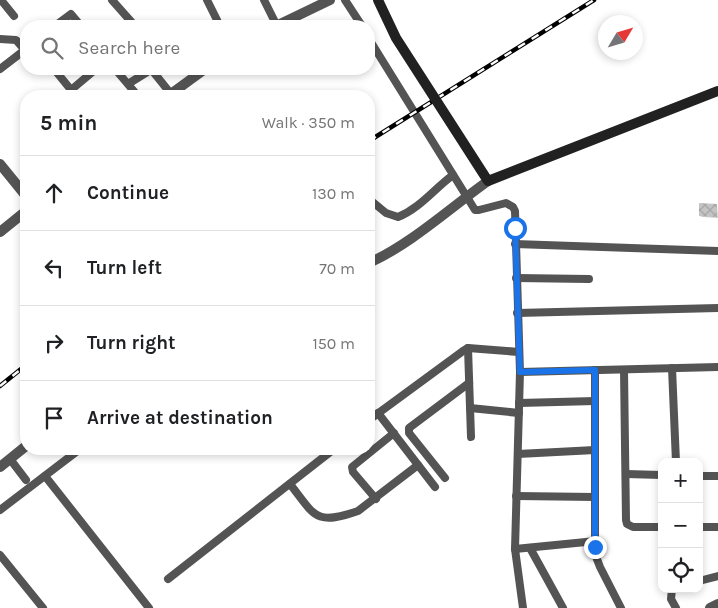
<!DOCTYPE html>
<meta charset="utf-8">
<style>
body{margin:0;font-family:Karla,sans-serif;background:#f6f6f6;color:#202124}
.controls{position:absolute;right:15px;bottom:15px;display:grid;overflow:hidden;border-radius:10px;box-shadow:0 2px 8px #0003}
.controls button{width:45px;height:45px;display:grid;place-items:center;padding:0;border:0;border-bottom:1px solid #e0e0e0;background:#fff;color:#202124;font:25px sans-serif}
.compass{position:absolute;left:598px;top:15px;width:45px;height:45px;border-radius:50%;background:#fff;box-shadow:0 2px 8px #0003;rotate:52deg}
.stop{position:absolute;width:15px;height:15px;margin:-11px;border:4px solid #1a73e8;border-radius:50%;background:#fff}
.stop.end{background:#1a73e8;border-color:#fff;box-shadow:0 1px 5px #0008}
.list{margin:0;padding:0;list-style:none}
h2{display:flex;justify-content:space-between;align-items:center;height:65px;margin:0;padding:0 20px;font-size:21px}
h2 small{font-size:16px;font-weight:400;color:#757577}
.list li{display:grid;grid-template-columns:32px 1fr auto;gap:15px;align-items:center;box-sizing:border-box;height:75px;padding:0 20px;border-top:1px solid #e0e0e0}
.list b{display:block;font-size:19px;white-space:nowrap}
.list em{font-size:16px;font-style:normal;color:#757577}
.icon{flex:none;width:28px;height:28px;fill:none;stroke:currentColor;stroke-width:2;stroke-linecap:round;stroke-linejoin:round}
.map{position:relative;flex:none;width:718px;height:608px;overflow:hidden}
.search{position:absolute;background:#fff;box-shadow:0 2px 8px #0003;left:20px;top:20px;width:355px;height:55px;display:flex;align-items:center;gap:12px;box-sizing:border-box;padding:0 18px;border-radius:20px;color:#757577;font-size:19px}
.panel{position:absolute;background:#fff;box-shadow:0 2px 8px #0003;left:20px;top:90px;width:355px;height:365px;border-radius:20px}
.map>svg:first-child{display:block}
</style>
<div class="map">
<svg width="718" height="608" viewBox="0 0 718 608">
<defs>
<pattern id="building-cross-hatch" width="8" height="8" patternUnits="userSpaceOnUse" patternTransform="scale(1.25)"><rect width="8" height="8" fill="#c4c4c4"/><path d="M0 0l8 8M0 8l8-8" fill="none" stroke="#a7a7a7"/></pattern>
</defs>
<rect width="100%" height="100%" fill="#fff"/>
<path fill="#0003" d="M717,205L718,218L703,217L700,216Z"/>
<path fill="url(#building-cross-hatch)" d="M699,203L717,204V217L699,216Z"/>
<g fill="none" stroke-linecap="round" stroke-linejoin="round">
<g stroke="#545454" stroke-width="8">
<path d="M1,0L14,16"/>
<path d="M112,0L135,26"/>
<path d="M207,0L220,26"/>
<path d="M264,0L277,26"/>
<path d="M345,0L362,26"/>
<path d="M55,26L71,14L81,26"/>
<path d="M0,39L16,40L25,50"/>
<path d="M369,39L475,210H479L506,203L513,207L515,211L520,372L515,549L523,608"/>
<path d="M0,69L26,49"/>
<path d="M54,69L76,96"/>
<path d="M115,69L138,96"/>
<path d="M151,69L171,94"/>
<path d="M128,84L152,69"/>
<path d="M71,90L96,69"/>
<path d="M369,199L386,213L398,217C420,208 434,189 453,175"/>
<path d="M515,244L718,251"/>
<path d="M516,278L589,279"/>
<path d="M517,313L718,308"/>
<path d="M468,348L471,437"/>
<path d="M672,368L676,462"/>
<path d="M595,370V554L600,567L621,608"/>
<path d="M624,370L626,520L627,524L633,527H662"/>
<path d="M520,372L718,367"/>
<path d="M519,403L595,401"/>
<path d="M470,408L519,413"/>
<path d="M378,413L435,487"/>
<path d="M369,420L463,351L468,348L519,352"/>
<path d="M518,454L595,450"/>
<path d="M10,459L26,480"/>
<path d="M626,474L662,475"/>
<path d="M45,476L149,608"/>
<path d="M699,476H718"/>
<path d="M445,478L409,433V428L469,383"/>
<path d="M290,484C315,516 315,526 358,511L418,465"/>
<path d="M516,496L595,497"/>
<path d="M376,499L353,472L352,467L394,433"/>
<path d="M0,510L80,449"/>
<path d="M699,527H718"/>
<path d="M530,548L563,608"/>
<path d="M515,549L596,541"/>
<path d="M0,555L43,608"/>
<path d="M168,579L334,449"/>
<path d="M699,581L718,576"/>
<path d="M672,589L671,599L676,608"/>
</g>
<g stroke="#545454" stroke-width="10">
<path d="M276,26L330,0"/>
<path d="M168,96L205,69"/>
<path d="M0,164L26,196"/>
<path d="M0,232L26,211"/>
<path d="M0,467L26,446"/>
<path d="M710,608L718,604"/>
</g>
<defs>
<g id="rail">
<path d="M369,141L594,0"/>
<path d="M0,386L26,365"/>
</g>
</defs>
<use href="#rail" stroke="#000" stroke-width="4.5"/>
<use href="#rail" stroke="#fff" stroke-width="2.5" stroke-dasharray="8" stroke-linecap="butt"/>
<path stroke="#545454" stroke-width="10" d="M369,263C411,244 450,208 488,181"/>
<path stroke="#212121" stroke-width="10" d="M378,0L396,38L488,181L718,91"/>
</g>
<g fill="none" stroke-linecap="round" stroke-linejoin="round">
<path stroke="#1a73e8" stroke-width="6" d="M515,228L520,372L595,370V547"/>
</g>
</svg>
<div class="controls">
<button>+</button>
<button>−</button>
<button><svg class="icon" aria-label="locate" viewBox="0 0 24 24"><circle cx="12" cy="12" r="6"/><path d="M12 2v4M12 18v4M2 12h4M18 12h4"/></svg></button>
</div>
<svg class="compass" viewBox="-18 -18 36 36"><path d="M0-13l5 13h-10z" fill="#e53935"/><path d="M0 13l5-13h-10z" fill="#757577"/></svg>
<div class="stop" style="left:515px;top:228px"></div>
<div class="stop end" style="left:595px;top:547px"></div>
<div class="search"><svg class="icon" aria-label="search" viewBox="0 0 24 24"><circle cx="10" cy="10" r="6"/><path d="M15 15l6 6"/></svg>Search here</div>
<section class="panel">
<h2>5 min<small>Walk · 350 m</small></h2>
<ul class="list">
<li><svg class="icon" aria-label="ahead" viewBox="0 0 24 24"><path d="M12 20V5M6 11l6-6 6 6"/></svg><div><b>Continue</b></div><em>130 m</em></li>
<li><svg class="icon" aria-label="left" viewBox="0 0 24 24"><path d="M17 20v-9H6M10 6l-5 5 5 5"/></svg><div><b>Turn left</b></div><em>70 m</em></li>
<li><svg class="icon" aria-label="right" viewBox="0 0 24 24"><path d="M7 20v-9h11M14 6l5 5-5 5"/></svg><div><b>Turn right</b></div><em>150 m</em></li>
<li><svg class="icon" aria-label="arrive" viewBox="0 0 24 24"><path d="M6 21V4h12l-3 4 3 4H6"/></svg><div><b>Arrive at destination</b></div></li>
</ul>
</section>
</div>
